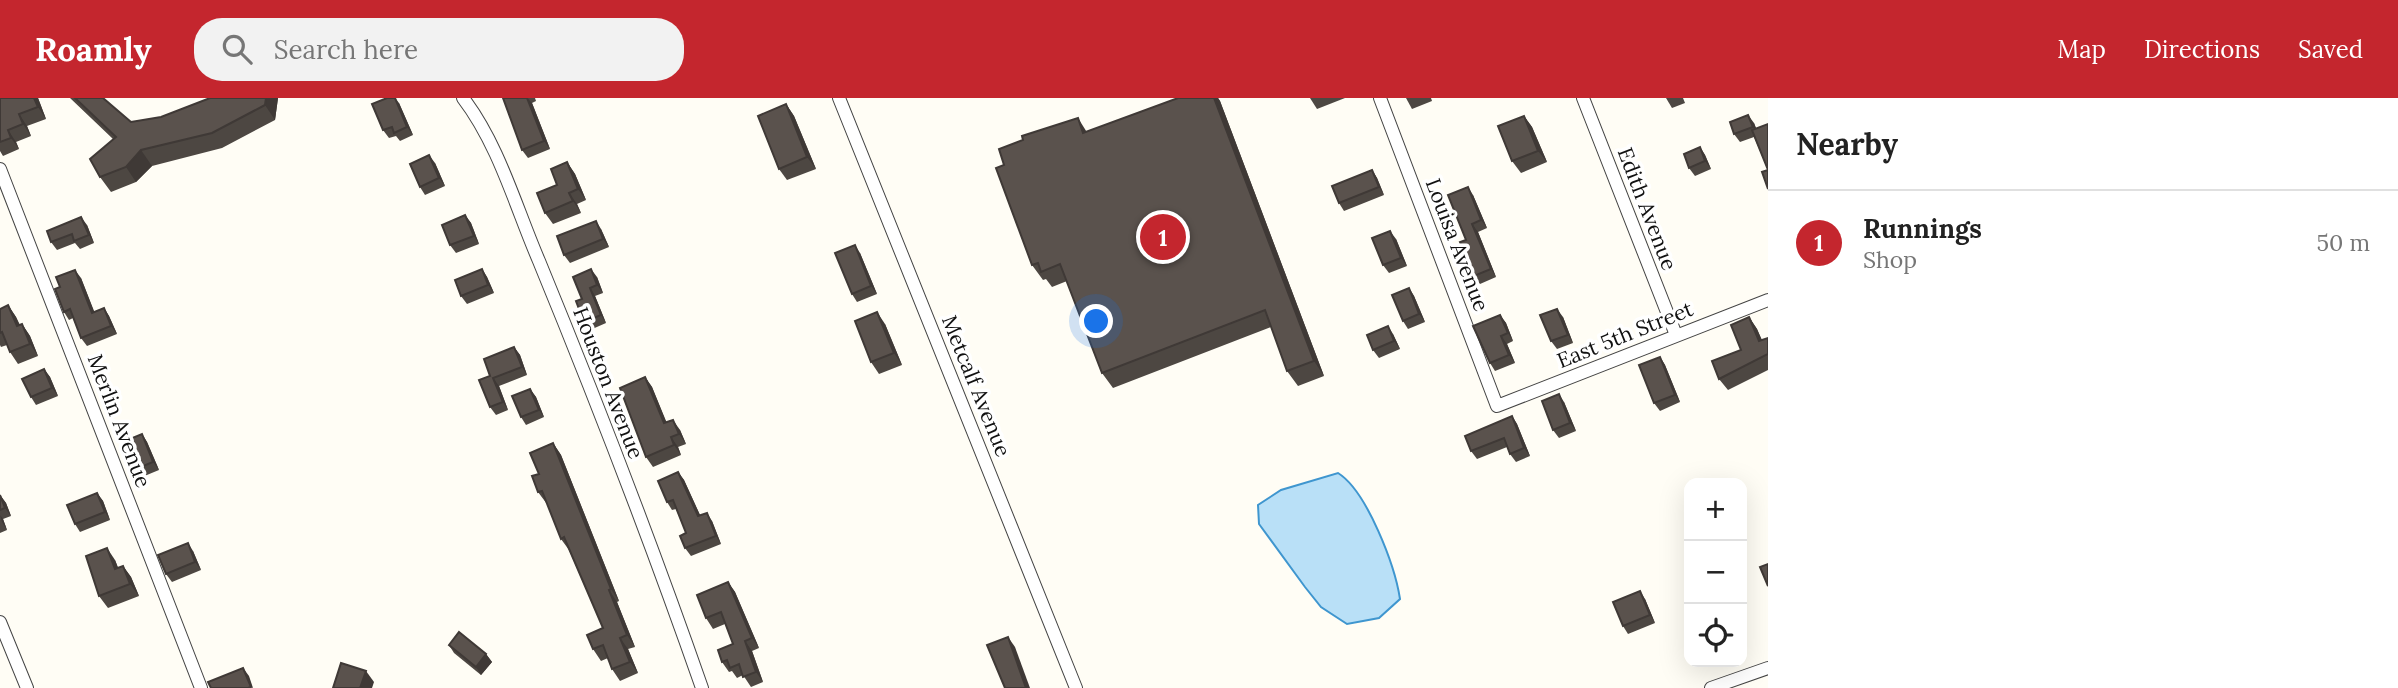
<!DOCTYPE html>
<meta charset="utf-8">
<style>
body{margin:0;font-family:Lora,serif;background:#f2f2f2;color:#222}
.controls{position:absolute;right:21px;bottom:21px;display:grid;overflow:hidden;border-radius:14px;box-shadow:0 7px 28px #0002}
.controls button{width:63px;height:63px;display:grid;place-items:center;padding:0;border:0;border-bottom:2px solid #e0e0e0;background:#fff;color:#222;font:35px sans-serif}
.you{position:absolute;left:1097px;top:224px;width:24px;height:24px;margin:-18px;border:5px solid #fff;border-radius:50%;background:#1a73e8;box-shadow:0 0 0 10px #1a73e833}
.badge{display:grid;place-items:center;width:46px;height:46px;border-radius:50%;background:#c4262e;color:#fff;font-size:23px;font-weight:700}
.pin{position:absolute;translate:-50% -50%;border:4px solid #fff;box-shadow:0 2px 7px #0006}
.list{margin:0;padding:0;list-style:none}
h2{display:flex;justify-content:space-between;align-items:center;height:91px;margin:0;padding:0 28px;font-size:30px}
h2 small{font-size:23px;font-weight:400;color:#767676}
.list li{display:grid;grid-template-columns:46px 1fr auto;gap:21px;align-items:center;box-sizing:border-box;height:105px;padding:0 28px;border-top:2px solid #e0e0e0}
.list b{display:block;font-size:26px;white-space:nowrap}
.list p{margin:0;font-size:23px;white-space:nowrap;color:#767676}
.list em{font-size:23px;font-style:normal;color:#767676}
.icon{flex:none;width:38px;height:38px;fill:none;stroke:currentColor;stroke-width:2;stroke-linecap:round;stroke-linejoin:round}
.map{position:relative;flex:none;width:1768px;height:590px;overflow:hidden}
header{display:flex;align-items:center;gap:42px;box-sizing:border-box;height:98px;padding:0 35px;background:#c4262e;color:#fff}
header strong{font-size:33px}
nav{display:flex;gap:38px;margin-inline-start:auto;font-size:24px}
.search{width:490px;height:63px;background:#f2f2f2;display:flex;align-items:center;gap:18px;box-sizing:border-box;padding:0 24px;border-radius:28px;color:#767676;font-size:26px}
main{display:flex}
aside{flex:1;background:#fff}
.map>svg:first-child{display:block}
</style>
<header>
<strong>Roamly</strong>
<div class="search"><svg class="icon" aria-label="search" viewBox="0 0 24 24"><circle cx="10" cy="10" r="6"/><path d="M15 15l6 6"/></svg>Search here</div>
<nav><a>Map</a><a>Directions</a><a>Saved</a></nav>
</header>
<main>
<div class="map">
<svg width="1768" height="590" viewBox="0 0 1768 590">
<rect width="100%" height="100%" fill="#fffdf5"/>
<path fill="#b9e0f7" stroke="#3f96cf" stroke-width="2" d="M1338,375C1367,393 1395,468 1400,501L1379,520L1347,526L1321,509L1305,489L1259,426L1258,407L1281,392Z"/>
<g fill="none" stroke-linecap="round" stroke-linejoin="round">
<defs>
<g id="street">
<path d="M463,0C499,47 516,110 539,163C597,304 652,447 702,590"/>
<path d="M839,0L1076,590"/>
<path d="M1380,0L1497,308L1768,202"/>
<path d="M1583,0L1676,237"/>
<path d="M0,71L201,590"/>
<path d="M0,524L27,590"/>
<path d="M1711,590L1768,570"/>
</g>
</defs>
<use href="#street" stroke="#444" stroke-width="14"/>
<use href="#street" stroke="#fff" stroke-width="12"/>
</g>
<g fill="#4d4742">
<path d="M0,0H38L46,21L27,28L31,38L16,44L19,51L3,58L0,53Z"/>
<path d="M70,0H103L131,24L161,19L210,0H278L275,22L222,50L152,68L136,84L111,94L100,79L113,41Z"/>
<path d="M503,0H535L536,3L532,5L550,51L528,60L522,52Z"/>
<path d="M1178,0H1218L1220,3L1324,278L1298,288L1287,273L1271,229L1113,290L1102,275L1067,183L1052,189L1046,181L1043,182L1032,167L1087,34Z"/>
<path d="M1310,0H1345L1317,11Z"/>
<path d="M1406,0H1431L1432,3L1412,11Z"/>
<path d="M1666,0H1683L1685,5L1672,10Z"/>
<path d="M399,5L413,37L400,43L396,38L389,40L383,32Z"/>
<path d="M786,6L794,18L816,71L787,82L779,71Z"/>
<path d="M1524,18L1532,29L1547,64L1521,75L1512,63Z"/>
<path d="M1754,25L1756,31L1768,72L1754,39L1740,44L1734,36Z"/>
<path d="M1700,49L1705,57L1711,71L1695,78L1689,70Z"/>
<path d="M567,64L575,76L586,102L577,106L581,115L553,126L545,115Z"/>
<path d="M435,65L445,88L425,97L420,89Z"/>
<path d="M1372,72L1377,80L1384,97L1344,113L1339,105Z"/>
<path d="M1473,97L1487,130L1478,134L1496,179L1480,186L1474,178L1466,142Z"/>
<path d="M465,117L471,125L479,146L456,155L450,147Z"/>
<path d="M87,127L94,145L80,151L75,145L57,152L51,144Z"/>
<path d="M601,131L609,149L570,165L564,157Z"/>
<path d="M1396,141L1407,168L1389,175L1383,167Z"/>
<path d="M860,155L877,196L857,204L852,196Z"/>
<path d="M482,171L487,179L494,195L467,206L461,198Z"/>
<path d="M597,179L603,195L595,198L606,225L590,232L584,224L582,201Z"/>
<path d="M81,180L94,214L104,210L109,218L117,236L87,248L81,240L73,220L69,222L64,214Z"/>
<path d="M1409,190L1414,198L1425,224L1408,231L1403,223Z"/>
<path d="M8,207L16,219L20,227L22,226L30,238L38,258L18,266L10,254L7,247L1,249L0,247V211Z"/>
<path d="M1500,217L1506,225L1513,243L1507,246L1515,265L1495,273L1490,265Z"/>
<path d="M1563,219L1573,245L1557,251L1551,243Z"/>
<path d="M1749,219L1757,231L1762,242L1768,240V272L1728,292L1719,281L1741,252Z"/>
<path d="M885,226L902,267L879,276L871,264Z"/>
<path d="M1393,236L1400,251L1379,260L1373,252Z"/>
<path d="M514,249L520,257L527,277L499,288L508,312L496,317L490,309V278Z"/>
<path d="M1660,259L1665,267L1680,304L1660,313L1654,305Z"/>
<path d="M44,271L50,279L58,298L36,307L31,299Z"/>
<path d="M645,279L652,289L666,324L680,332L686,346L678,349L681,357L653,369L646,359Z"/>
<path d="M530,291L536,299L544,319L526,327L521,319Z"/>
<path d="M1564,304L1576,333L1559,340L1553,332Z"/>
<path d="M1512,318L1517,326L1530,358L1516,364L1510,356L1507,349L1477,361L1471,353Z"/>
<path d="M142,336L147,344L159,372L142,379L136,371Z"/>
<path d="M553,345L561,357L619,503L617,504L635,549L628,551L638,575L620,583L612,571L608,560L601,563L593,551L603,530L569,452L561,441L547,406L538,394L539,376Z"/>
<path d="M678,374L684,382L700,417L712,423L721,446L691,458L685,450L686,435L676,411L672,412L667,404Z"/>
<path d="M97,395L103,403L110,422L80,434L75,426Z"/>
<path d="M0,397L6,405L11,418L3,421L7,432L0,435Z"/>
<path d="M193,453L201,472L172,484L166,476Z"/>
<path d="M115,462L118,470L123,468L131,479L139,498L108,510L99,498Z"/>
<path d="M728,484L735,494L759,550L752,553L763,584L751,589L743,577L737,580L732,573L729,574L722,564L733,546L725,526L713,531L706,520Z"/>
<path d="M1645,501L1655,525L1628,536L1623,528Z"/>
<path d="M449,547L486,556L492,564L481,577L454,555Z"/>
</g>
<g fill="#3f3936">
<path d="M34,0H38L46,21L38,9Z"/>
<path d="M266,0H278L275,22L265,7Z"/>
<path d="M395,0L399,5L413,37L407,29Z"/>
<path d="M527,0L532,5L550,51L544,43Z"/>
<path d="M1214,0H1218L1220,3L1324,278L1314,263Z"/>
<path d="M786,6L794,18L816,71L807,59Z"/>
<path d="M19,16L27,28L31,38L23,26Z"/>
<path d="M1748,17L1754,25L1759,37L1753,29Z"/>
<path d="M1524,18L1532,29L1547,64L1538,53Z"/>
<path d="M1078,20L1088,36L1083,35Z"/>
<path d="M8,32L16,44L19,51L11,40Z"/>
<path d="M1700,49L1705,57L1711,71L1705,63Z"/>
<path d="M141,52L152,68L136,84L126,69Z"/>
<path d="M429,57L435,65L445,88L439,80Z"/>
<path d="M567,64L575,76L586,102L578,91Z"/>
<path d="M1372,72L1377,80L1384,97L1379,89Z"/>
<path d="M1468,89L1473,97L1487,130L1481,122Z"/>
<path d="M569,95L577,106L581,115L573,103Z"/>
<path d="M465,117L471,125L479,146L474,138Z"/>
<path d="M81,119L87,127L94,145L89,137Z"/>
<path d="M596,123L601,131L609,149L603,141Z"/>
<path d="M1472,126L1478,134L1496,179L1491,171Z"/>
<path d="M1390,133L1396,141L1407,168L1401,160Z"/>
<path d="M855,147L860,155L877,196L871,188Z"/>
<path d="M482,171L487,179L494,195L488,187Z"/>
<path d="M591,171L597,179L603,195L597,187Z"/>
<path d="M75,172L81,180L98,223L92,215Z"/>
<path d="M590,190L595,198L606,225L601,217Z"/>
<path d="M1409,190L1414,198L1425,224L1419,216Z"/>
<path d="M8,207L16,219L25,240L17,228Z"/>
<path d="M104,210L109,218L117,236L111,228Z"/>
<path d="M1557,211L1563,219L1573,245L1568,237Z"/>
<path d="M877,214L885,226L902,267L894,255Z"/>
<path d="M1500,217L1506,225L1513,243L1508,235Z"/>
<path d="M1749,219L1757,231L1767,255L1759,243Z"/>
<path d="M22,226L30,238L38,258L30,246Z"/>
<path d="M1388,228L1393,236L1400,251L1394,243Z"/>
<path d="M1501,238L1507,246L1515,265L1509,257Z"/>
<path d="M514,249L520,257L527,277L522,269Z"/>
<path d="M1660,259L1665,267L1680,304L1675,297Z"/>
<path d="M44,271L50,279L58,298L52,290Z"/>
<path d="M645,279L652,289L671,335L664,325Z"/>
<path d="M493,280L499,288L508,312L503,304Z"/>
<path d="M530,291L536,299L544,319L539,312Z"/>
<path d="M1559,296L1564,304L1576,333L1570,325Z"/>
<path d="M1512,318L1517,326L1530,358L1524,350Z"/>
<path d="M673,322L680,332L686,346L679,336Z"/>
<path d="M142,336L147,344L159,372L153,364Z"/>
<path d="M671,339L678,349L681,357L674,347Z"/>
<path d="M553,345L561,357L619,503L611,491Z"/>
<path d="M678,374L684,382L704,426L698,418Z"/>
<path d="M97,395L103,403L110,422L105,414Z"/>
<path d="M0,397L6,405L11,418L5,410Z"/>
<path d="M707,415L712,423L721,446L716,438Z"/>
<path d="M0,417L3,421L7,432L2,424Z"/>
<path d="M188,445L193,453L201,472L195,464Z"/>
<path d="M107,450L115,462L123,482L115,471Z"/>
<path d="M123,468L131,479L139,498L130,486Z"/>
<path d="M728,484L735,494L759,550L752,540Z"/>
<path d="M609,492L617,504L635,549L627,537Z"/>
<path d="M1640,493L1645,501L1655,525L1650,517Z"/>
<path d="M1008,539L1015,549L1030,590H1026Z"/>
<path d="M620,540L628,551L638,575L630,564Z"/>
<path d="M745,543L752,553L763,584L756,574Z"/>
<path d="M486,556L492,564L481,577L476,569Z"/>
<path d="M243,570L249,578L253,590L251,589Z"/>
<path d="M366,573L374,584L372,590H360Z"/>
</g>
<g fill="#5a524d" stroke="#3f3936" stroke-width="2">
<path d="M0,0H34L38,9L19,16L23,26L8,32L11,40L0,44Z"/>
<path d="M75,0H103L131,24L161,19L210,0H266L265,7L212,35L141,52L126,69L100,79L90,61L116,39Z"/>
<path d="M387,0H395L407,29L394,35L392,29L383,32L372,6Z"/>
<path d="M503,0H527L544,43L522,52Z"/>
<path d="M1178,0H1214L1314,263L1287,273L1265,212L1102,275L1060,166L1041,174L1038,165L1032,167L996,70L1004,67L999,51L1023,42L1022,38L1078,20L1083,35Z"/>
<path d="M786,6L807,59L779,71L758,18Z"/>
<path d="M1748,17L1753,29L1734,36L1730,24Z"/>
<path d="M1524,18L1538,53L1512,63L1498,28Z"/>
<path d="M1768,26V91L1762,74L1768,72L1752,32Z"/>
<path d="M1700,49L1705,63L1689,70L1684,56Z"/>
<path d="M429,57L439,80L420,89L410,66Z"/>
<path d="M567,64L578,91L569,95L573,103L545,115L537,95L557,87L551,71Z"/>
<path d="M1372,72L1379,89L1339,105L1332,88Z"/>
<path d="M1468,89L1481,122L1472,126L1491,171L1474,178L1460,144L1466,142L1448,97Z"/>
<path d="M465,117L474,138L450,147L442,127Z"/>
<path d="M81,119L89,137L74,143L72,136L51,144L47,133Z"/>
<path d="M596,123L603,141L564,157L557,138Z"/>
<path d="M1390,133L1401,160L1383,167L1372,140Z"/>
<path d="M855,147L871,188L852,196L835,155Z"/>
<path d="M482,171L488,187L461,198L455,182Z"/>
<path d="M591,171L597,187L590,190L601,217L584,224L576,203L582,201L573,179Z"/>
<path d="M75,172L92,215L104,210L111,228L81,240L70,211L64,214L55,191L60,189L56,179Z"/>
<path d="M1409,190L1419,216L1403,223L1392,197Z"/>
<path d="M8,207L17,228L22,226L30,246L10,254L2,234L0,235V211Z"/>
<path d="M1557,211L1568,237L1551,243L1540,217Z"/>
<path d="M877,214L894,255L871,264L855,223Z"/>
<path d="M1500,217L1508,235L1501,238L1509,257L1490,265L1473,228Z"/>
<path d="M1749,219L1759,243L1768,240V256L1719,281L1712,263L1741,252L1731,227Z"/>
<path d="M1388,228L1394,243L1373,252L1367,237Z"/>
<path d="M514,249L522,269L493,280L503,304L490,309L479,282L490,278L484,261Z"/>
<path d="M1660,259L1675,297L1654,305L1639,267Z"/>
<path d="M44,271L52,290L31,299L22,281Z"/>
<path d="M645,279L664,325L673,322L679,336L671,339L674,347L646,359L620,290Z"/>
<path d="M530,291L539,312L521,319L512,298Z"/>
<path d="M1559,296L1570,325L1553,332L1542,303Z"/>
<path d="M1512,318L1524,350L1510,356L1504,340L1471,353L1465,338Z"/>
<path d="M142,336L153,364L136,371L125,343Z"/>
<path d="M553,345L611,491L609,492L627,537L620,540L630,564L612,571L603,547L593,551L587,537L603,530L564,439L561,441L542,393L538,394L532,378L539,376L530,355Z"/>
<path d="M678,374L698,418L707,415L716,438L685,450L680,438L686,435L673,402L667,404L658,383Z"/>
<path d="M97,395L105,414L75,426L67,407Z"/>
<path d="M0,397L5,410L0,412Z"/>
<path d="M188,445L195,464L166,476L158,457Z"/>
<path d="M107,450L115,471L123,468L130,486L99,498L86,458Z"/>
<path d="M1768,466V488L1760,469Z"/>
<path d="M728,484L752,540L745,543L756,574L743,579L739,566L730,570L727,562L722,564L718,552L733,546L721,514L706,520L697,497Z"/>
<path d="M1640,493L1650,517L1623,528L1613,504Z"/>
<path d="M459,534L486,556L476,569L449,547Z"/>
<path d="M1008,539L1026,590H1005L987,547Z"/>
<path d="M341,565L366,573L360,590H333Z"/>
<path d="M243,570L251,589L248,590H211L208,584Z"/>
</g>
<g text-anchor="middle" stroke-width="7" stroke-linejoin="round" paint-order="stroke">
<g font-size="21" fill="#111" stroke="#fff">
<text transform="translate(1647 111) rotate(69)" y="7">Edith Avenue</text>
<text transform="translate(1457 147) rotate(69)" y="7">Louisa Avenue</text>
<text transform="translate(1625 237) rotate(-22)" y="7">East 5th Street</text>
<text transform="translate(608 285) rotate(69)" y="7">Houston Avenue</text>
<text transform="translate(976 288) rotate(68)" y="7">Metcalf Avenue</text>
<text transform="translate(119 323) rotate(69)" y="7">Merlin Avenue</text>
</g>
</g>
</svg>
<div class="controls">
<button>+</button>
<button>−</button>
<button><svg class="icon" aria-label="locate" viewBox="0 0 24 24"><circle cx="12" cy="12" r="6"/><path d="M12 2v4M12 18v4M2 12h4M18 12h4"/></svg></button>
</div>
<div class="you"></div>
<div class="pin badge" style="left:1163px;top:139px">1</div>
</div>
<aside>
<h2>Nearby<small></small></h2>
<ul class="list">
<li><span class="badge">1</span><div><b>Runnings</b><p>Shop</p></div><em>50 m</em></li>
</ul>
</aside>
</main>
